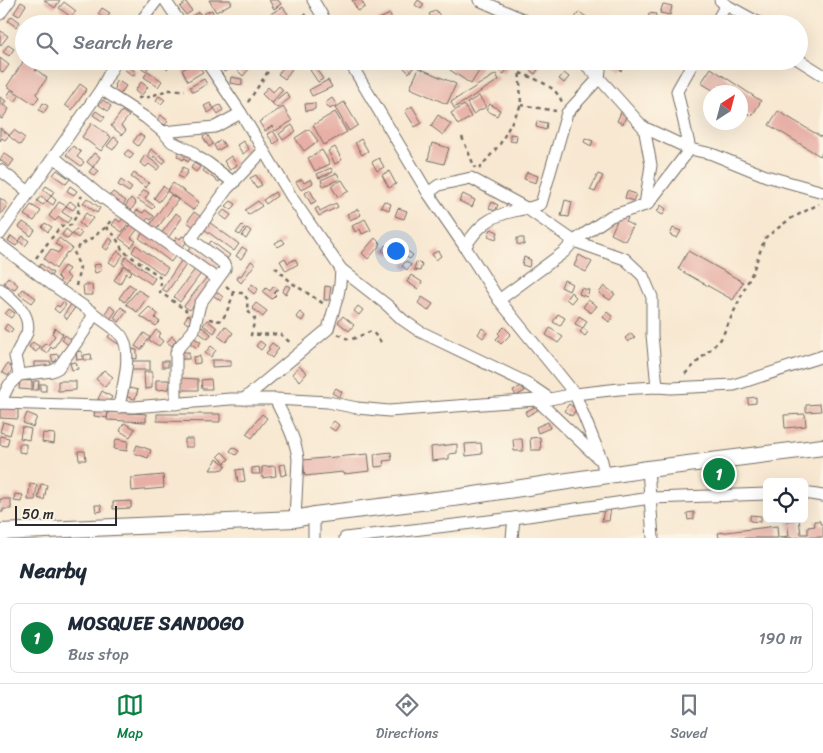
<!DOCTYPE html>
<style>
body{margin:0;font-family:Sriracha,sans-serif;background:#f6f6f7;color:#1f2937}
.controls{position:absolute;right:15px;bottom:15px;display:grid;overflow:hidden;border-radius:8px;box-shadow:0 5px 20px #0002}
.controls button{width:45px;height:45px;display:grid;place-items:center;padding:0;border:0;border-bottom:1px solid #e0e1e3;background:#fff;color:#1f2937;font:25px sans-serif}
.compass{position:absolute;left:703px;top:85px;width:45px;height:45px;border-radius:50%;background:#fff;box-shadow:0 5px 20px #0002;rotate:36deg}
.scale{position:absolute;left:15px;bottom:12px;width:102px;box-sizing:border-box;padding-left:5px;border:2px solid #2b2b2b;border-top:0;font-size:14px;line-height:18px;white-space:nowrap;color:#2b2b2b;-webkit-text-stroke:4px #fcf5e5;paint-order:stroke}
.you{position:absolute;left:395px;top:250px;width:18px;height:18px;margin:-12px;border:4px solid #fff;border-radius:50%;background:#1a73e8;box-shadow:0 0 0 8px #1a73e833}
.badge{display:grid;place-items:center;width:32px;height:32px;border-radius:50%;background:#0b8043;color:#fff;font-size:16px;font-weight:700}
.pin{position:absolute;translate:-50% -50%;border:2px solid #fff;box-shadow:0 1px 5px #0006}
.list{margin:0;padding:0;list-style:none}
h2{display:flex;justify-content:space-between;align-items:center;height:65px;margin:0;padding:0 20px;font-size:21px}
h2 small{font-size:16px;font-weight:400;color:#747a83}
.list li{display:grid;grid-template-columns:32px 1fr auto;gap:15px;align-items:center;box-sizing:border-box;height:70px;margin:0 10px 10px;padding:0 10px;border:1px solid #e0e1e3;border-radius:8px}
.list b{display:block;font-size:19px;white-space:nowrap}
.list p{margin:0;font-size:16px;white-space:nowrap;color:#747a83}
.list em{font-size:16px;font-style:normal;color:#747a83}
.icon{flex:none;width:28px;height:28px;fill:none;stroke:currentColor;stroke-width:2;stroke-linecap:round;stroke-linejoin:round}
.map{position:relative;flex:none;width:823px;height:538px;overflow:hidden}
.search{position:absolute;background:#fff;box-shadow:0 5px 20px #0002;left:15px;right:15px;top:15px;height:55px;display:flex;align-items:center;gap:12px;box-sizing:border-box;padding:0 18px;border-radius:28px;color:#747a83;font-size:19px}
.sheet{height:145px;background:#fff}
nav{display:flex;justify-content:space-around;align-items:center;box-sizing:border-box;height:70px;border-top:1px solid #e0e1e3;background:#fff;font-size:14px;color:#747a83}
nav a{display:grid;justify-items:center;gap:2px}
nav .on{color:#0b8043}
.map>svg:first-child{display:block}
</style>
<div class="map">
<svg width="823" height="538" viewBox="0 0 823 538">
<rect width="100%" height="100%" fill="#fcf5e5"/>
<filter id="ink" filterUnits="userSpaceOnUse"><feTurbulence type="fractalNoise" baseFrequency=".02" numOctaves="2"/><feDisplacementMap in="SourceGraphic" scale="10" xChannelSelector="R" yChannelSelector="G"/><feConvolveMatrix kernelMatrix="1 2 1 2 8 2 1 2 1" color-interpolation-filters="sRGB"/></filter>
<filter id="wash" filterUnits="userSpaceOnUse"><feTurbulence type="fractalNoise" baseFrequency=".0096" numOctaves="4" result="noise"/><feDisplacementMap in="SourceGraphic" scale="20" xChannelSelector="R" yChannelSelector="G"/><feGaussianBlur stdDeviation="1.12" result="paint"/><feColorMatrix in="noise" values="0 0 0 0 0 0 0 0 0 0 0 0 0 0 0 0 0 1.4 0 .05"/><feComposite in="paint" operator="in"/></filter>
<g filter="url(#wash)">
<rect width="100%" height="100%" fill="#f8e8d1"/>
<g id="blocks">
<g fill="#e7afa5">
<path d="M44,0H60L55,8Z"/>
<path d="M209,0H230L232,3L216,12Z"/>
<path d="M269,0H278L281,4L274,9Z"/>
<path d="M352,0H361L365,7L358,11Z"/>
<path d="M418,0L424,4L421,9L415,5Z"/>
<path d="M21,2L26,5L19,16L14,13Z"/>
<path d="M64,2L76,11L71,17L59,8Z"/>
<path d="M186,2L192,11L186,15L180,7Z"/>
<path d="M663,4L672,6L670,15L660,13Z"/>
<path d="M283,7L288,14L286,15L288,19L280,24H276L270,14Z"/>
<path d="M102,8L110,13L106,20L98,14Z"/>
<path d="M212,10L214,16L205,20L203,14Z"/>
<path d="M436,10L440,16L433,20L429,14Z"/>
<path d="M199,12L204,21L200,24H189L186,19Z"/>
<path d="M579,12L591,20L588,24H571Z"/>
<path d="M649,13L656,14L654,24H648Z"/>
<path d="M390,14L392,19L384,24H379L377,20Z"/>
<path d="M12,16L20,22L16,27L8,21Z"/>
<path d="M676,17L683,20L681,24H672Z"/>
<path d="M1,31L8,36L1,45L0,44V33Z"/>
<path d="M8,45L14,49L9,56L3,52Z"/>
<path d="M0,58L9,65L3,73L0,70Z"/>
<path d="M22,61H37V62L40,64L35,71L37,70L47,78L36,94L39,97L34,104L7,86L23,62Z"/>
<path d="M143,61H153L146,71L139,66Z"/>
<path d="M164,61H166L171,65L167,69L161,65Z"/>
<path d="M218,61H231L234,66L224,72Z"/>
<path d="M246,61H256L243,76L238,71Z"/>
<path d="M404,61H413L416,64L409,73L404,68L407,64Z"/>
<path d="M455,61H471L481,68L471,84L450,70Z"/>
<path d="M533,61H544L535,74L528,69Z"/>
<path d="M617,61H619L625,65L621,71L614,66Z"/>
<path d="M196,62L203,72L188,81L182,70Z"/>
<path d="M287,63L293,67L285,79L278,74Z"/>
<path d="M501,63L508,68L504,74L496,69Z"/>
<path d="M127,65L136,72L133,76L124,69Z"/>
<path d="M315,67L323,79L318,82L310,70Z"/>
<path d="M419,68L456,84L447,104L410,88Z"/>
<path d="M711,68L761,101L752,116L740,109V92H716L701,83Z"/>
<path d="M148,71L162,81L158,87L144,77Z"/>
<path d="M564,73L569,77L564,83L559,79Z"/>
<path d="M496,74L499,80L454,108L451,102Z"/>
<path d="M231,77L242,79V85L230,83Z"/>
<path d="M204,79L207,84L193,92L190,87Z"/>
<path d="M117,80L126,86L119,96L113,92L116,87L114,85Z"/>
<path d="M328,80L332,87L312,96L309,90Z"/>
<path d="M141,82L148,87L141,96L135,91Z"/>
<path d="M80,84L87,89L72,110L65,105Z"/>
<path d="M279,86L283,90L271,103L262,94L268,87L273,92Z"/>
<path d="M11,90L19,96L15,102L7,96Z"/>
<path d="M286,92L290,98L277,108L272,103Z"/>
<path d="M159,96L165,100L161,104L156,100Z"/>
<path d="M479,96L486,107L473,114L467,103Z"/>
<path d="M0,97L6,101L3,105L9,109L2,119L0,118Z"/>
<path d="M332,98L337,105L330,109L325,103Z"/>
<path d="M103,100L111,106L108,111L99,105Z"/>
<path d="M344,102L358,125L349,131L335,108Z"/>
<path d="M43,103L48,106L44,113L39,110Z"/>
<path d="M210,103L214,109L208,113L204,106Z"/>
<path d="M315,103V109L306,111L305,104Z"/>
<path d="M490,104L500,110L497,116L486,110Z"/>
<path d="M220,105L223,110L218,114L214,108Z"/>
<path d="M464,105L471,117L458,125L451,113Z"/>
<path d="M412,106L422,123L415,127L405,111Z"/>
<path d="M283,107L292,121L275,131L272,126L265,131L259,122Z"/>
<path d="M622,110L628,112L623,124L617,121Z"/>
<path d="M96,111L105,117L102,121L93,115Z"/>
<path d="M122,111L129,116L121,126L126,130L122,135L111,126Z"/>
<path d="M778,111L823,138V151L820,156L769,125Z"/>
<path d="M335,112L347,132L324,145L313,125Z"/>
<path d="M161,115L168,121L165,125L157,120Z"/>
<path d="M438,115L451,124L443,135L431,126Z"/>
<path d="M537,121L547,123L546,130L536,127Z"/>
<path d="M92,123L111,137L101,151L82,137Z"/>
<path d="M292,125L296,131L283,140L279,134Z"/>
<path d="M0,128L9,135L5,140L2,138L0,141Z"/>
<path d="M309,129L318,141L304,151L295,138Z"/>
<path d="M14,130L25,138L20,145L9,136Z"/>
<path d="M273,131L279,140L274,144L267,134Z"/>
<path d="M139,134L144,137L138,146L133,142Z"/>
<path d="M207,134L213,144L209,147L203,137Z"/>
<path d="M510,134L517,135L516,142L510,141Z"/>
<path d="M114,137L119,141L113,150L107,146Z"/>
<path d="M585,138L593,141L591,146L584,142Z"/>
<path d="M361,139L368,151L362,155L355,143Z"/>
<path d="M221,140L225,146L217,151L214,145Z"/>
<path d="M243,141L249,149L243,154L237,145Z"/>
<path d="M432,143L449,148L444,164L428,160Z"/>
<path d="M73,146L81,152L77,157L84,162L81,166L66,155Z"/>
<path d="M335,147L342,160L335,164L328,151Z"/>
<path d="M151,149L166,160L163,164L154,156L153,158L148,154Z"/>
<path d="M128,150L134,154L130,159L124,154Z"/>
<path d="M322,150L330,164L315,171L308,158Z"/>
<path d="M179,152L185,157L188,152L192,156L188,162L184,158L183,160L177,156Z"/>
<path d="M4,153L14,160L9,167L0,160Z"/>
<path d="M94,153L100,157L93,167L87,162Z"/>
<path d="M145,155L160,166L157,170L149,164L146,167L140,163Z"/>
<path d="M231,156L237,165L230,170L224,161Z"/>
<path d="M379,158L384,167L377,171L372,162Z"/>
<path d="M194,163L200,167L196,172L191,168Z"/>
<path d="M207,166L223,177L219,182L203,171Z"/>
<path d="M93,167L99,171L95,176L89,172Z"/>
<path d="M183,167L188,171L183,179L178,176Z"/>
<path d="M331,168L333,172L319,178L317,174Z"/>
<path d="M57,170L70,179L66,184L53,175Z"/>
<path d="M389,171L396,184L389,188L382,175Z"/>
<path d="M527,172L538,176L536,183L524,179Z"/>
<path d="M134,173L149,183L146,188L131,177Z"/>
<path d="M337,173L340,179L323,186L321,180Z"/>
<path d="M598,174L603,176L595,192L590,190Z"/>
<path d="M256,175L262,185L256,188L250,178Z"/>
<path d="M302,179L304,183L311,179L313,183L301,190L296,182Z"/>
<path d="M121,180L132,188L129,192L118,185Z"/>
<path d="M342,180L349,191L338,197L331,186Z"/>
<path d="M173,183L199,202L193,210L167,191Z"/>
<path d="M46,186L54,191L51,196L43,190Z"/>
<path d="M70,186L77,191L74,195L67,191Z"/>
<path d="M163,186L168,190L159,202L154,198Z"/>
<path d="M144,190L149,193L145,199L155,206L152,209L137,199Z"/>
<path d="M310,190L316,201L311,204L305,193Z"/>
<path d="M627,191L636,194L633,201L625,198Z"/>
<path d="M113,192L126,201L121,208L108,198Z"/>
<path d="M275,192L277,196L266,204L263,200Z"/>
<path d="M463,194L475,200L472,207L459,201Z"/>
<path d="M171,195L178,200L156,230L150,225Z"/>
<path d="M41,196L47,201L43,205L37,201Z"/>
<path d="M51,196L56,200L53,205L47,201Z"/>
<path d="M0,198L8,204L0,215Z"/>
<path d="M87,198L100,208L97,213L83,203Z"/>
<path d="M131,198L136,203L129,213L123,209Z"/>
<path d="M565,200L572,202L569,217L561,216Z"/>
<path d="M70,201L76,206L73,210L66,206Z"/>
<path d="M231,201L236,204L232,210L226,206Z"/>
<path d="M258,201L262,206L248,215L245,210Z"/>
<path d="M384,201L391,204L389,210L381,207Z"/>
<path d="M59,202L66,206L62,212L71,218L67,223L59,217L55,221L49,216Z"/>
<path d="M492,202L498,205L495,211L489,208Z"/>
<path d="M336,203L338,207L319,216L315,209L318,207L320,211Z"/>
<path d="M31,205L41,211L34,221L24,215Z"/>
<path d="M661,205L666,209L663,215L657,212Z"/>
<path d="M398,208L407,211L404,219L395,216Z"/>
<path d="M358,209L361,215L350,220L347,214Z"/>
<path d="M137,210L143,213L145,210L154,216L151,220L148,218L145,222L134,214Z"/>
<path d="M224,210L231,215L227,220L220,215Z"/>
<path d="M194,212L201,217L194,227L187,222Z"/>
<path d="M86,213L93,218L85,228L79,223Z"/>
<path d="M176,213L182,218L168,238L162,233Z"/>
<path d="M620,214L628,218L626,222L633,226L625,241L611,234Z"/>
<path d="M125,216L130,220L122,232L112,225L116,219L120,222Z"/>
<path d="M365,219L371,230L362,234L360,229L355,232L352,226Z"/>
<path d="M23,222L35,230L31,236L19,227Z"/>
<path d="M132,222L139,227L131,238L136,241L131,247L119,238Z"/>
<path d="M209,222L239,244L234,251L204,229Z"/>
<path d="M45,223L52,227L48,232L42,227Z"/>
<path d="M242,225L245,228L240,235L236,233Z"/>
<path d="M247,228L251,231L246,239L242,236Z"/>
<path d="M673,228L681,231L677,238L670,235Z"/>
<path d="M66,229L72,234L68,239L62,235Z"/>
<path d="M76,229L82,233L78,238L72,234Z"/>
<path d="M491,229L498,232L496,239L488,236Z"/>
<path d="M144,231L176,255L171,262L139,238Z"/>
<path d="M11,236L19,242L16,246L8,241Z"/>
<path d="M23,236L29,241L25,246L19,241Z"/>
<path d="M182,236L188,239L182,249L173,243L177,237L180,239Z"/>
<path d="M59,238L72,248L68,253L67,252L56,269L44,259L51,249L58,253L62,248L55,244Z"/>
<path d="M109,238L113,241L107,250L103,247Z"/>
<path d="M375,238L381,244L368,259L362,253Z"/>
<path d="M517,238H524V245L517,244Z"/>
<path d="M282,239L285,243L278,247L275,243Z"/>
<path d="M211,241L230,255L226,260L207,247Z"/>
<path d="M136,245L168,268L163,275L132,252Z"/>
<path d="M385,245L393,249L390,255L382,251Z"/>
<path d="M192,246L222,267L217,274L187,252Z"/>
<path d="M242,247L247,250L241,259L236,256Z"/>
<path d="M406,250L413,255L410,259L403,255Z"/>
<path d="M118,251L123,255L115,266L109,262Z"/>
<path d="M438,251L441,256L436,260L432,254Z"/>
<path d="M688,251L743,282L733,300L678,269Z"/>
<path d="M579,255L592,262L586,272L574,266Z"/>
<path d="M126,257L155,278L151,284L122,263Z"/>
<path d="M524,257L531,260L529,267L522,265Z"/>
<path d="M183,258L188,262L167,292L162,289Z"/>
<path d="M285,258L288,263L295,259L298,264L286,271L280,261Z"/>
<path d="M251,261L255,264L241,283L237,279L239,275L241,276Z"/>
<path d="M406,261L411,265L407,270L402,266Z"/>
<path d="M416,262L422,264L420,271L414,270Z"/>
<path d="M41,264L53,273L50,277L38,268Z"/>
<path d="M100,264L101,271L95,273L93,265Z"/>
<path d="M64,266L69,269L65,274L70,278L63,288L58,284L61,280L57,276Z"/>
<path d="M124,266L132,272L129,275L126,273L120,284L114,280Z"/>
<path d="M196,268L202,272L180,302L174,297Z"/>
<path d="M411,275L422,282L418,289L407,282Z"/>
<path d="M8,277L18,285L14,290L4,283Z"/>
<path d="M206,278L212,282L190,310L184,306Z"/>
<path d="M564,280L572,284L569,291L561,287Z"/>
<path d="M129,284L135,288L125,302L119,298Z"/>
<path d="M252,284L258,289L254,294L248,289Z"/>
<path d="M83,285H92L93,295H84Z"/>
<path d="M286,285L290,287L286,294L282,292Z"/>
<path d="M274,286L278,289L274,293L276,295L272,299L263,292L266,288L270,291Z"/>
<path d="M325,286L331,287L329,300H324Z"/>
<path d="M604,286L615,294L610,300L599,293Z"/>
<path d="M581,288L589,290L587,297L579,294Z"/>
<path d="M23,289L36,298L32,303L19,294Z"/>
<path d="M213,289L223,297L221,301L210,293Z"/>
<path d="M138,290L148,296L137,312L126,304Z"/>
<path d="M571,292L576,297L571,303L566,299Z"/>
<path d="M422,297L433,304L428,311L418,303Z"/>
<path d="M588,300L597,306L591,313L583,307Z"/>
<path d="M63,302L66,305L59,313L54,309L57,305L59,307Z"/>
<path d="M72,303L76,306L67,319L63,316Z"/>
<path d="M256,303L267,311L263,317L252,308Z"/>
<path d="M110,306L116,311L109,321L103,316Z"/>
<path d="M358,306L363,310L359,315L354,311Z"/>
<path d="M121,307L127,311L119,322L114,318Z"/>
<path d="M149,307L158,314L155,318L160,322L156,326L140,316Z"/>
<path d="M9,309L15,313L11,318L5,314Z"/>
<path d="M300,312L305,316L302,321L296,317Z"/>
<path d="M607,312L613,317L609,322L603,317Z"/>
<path d="M558,314L565,318L560,326L553,322Z"/>
<path d="M188,315L193,318L188,324L184,321Z"/>
<path d="M343,316L354,325L349,331L338,322Z"/>
<path d="M579,316L587,321L583,328L588,332L585,336L580,332L583,328L575,324Z"/>
<path d="M207,320L217,328L214,333L203,325Z"/>
<path d="M7,324L13,329L10,333L4,329Z"/>
<path d="M225,326L233,333L226,342L218,336Z"/>
<path d="M202,327L211,334L208,339L198,332Z"/>
<path d="M504,327L511,334L501,344L496,339L500,335L498,333Z"/>
<path d="M55,328L63,334L53,349L51,347L47,353L41,349L45,343L48,345L55,336L52,333Z"/>
<path d="M482,328L487,332L483,338L478,334Z"/>
<path d="M550,328L563,337L558,343L546,335Z"/>
<path d="M156,330L161,333L158,337L163,341L159,346L149,340Z"/>
<path d="M112,331L122,338L118,344L108,337Z"/>
<path d="M144,333L150,337L141,350L135,346Z"/>
<path d="M631,333L635,337L628,342L625,338Z"/>
<path d="M65,335L75,342L71,347L62,340Z"/>
<path d="M172,336L176,340L172,346L167,342Z"/>
<path d="M194,338L201,342L197,348L190,343Z"/>
<path d="M260,341L265,345L261,350L256,346Z"/>
<path d="M33,342L40,347L36,352L29,347Z"/>
<path d="M272,343L279,348L272,358L266,353L270,349L268,348Z"/>
<path d="M211,346L216,350L211,357L205,353Z"/>
<path d="M131,349L137,350V359L131,358Z"/>
<path d="M81,351L83,359L77,360L76,352Z"/>
<rect x="181" y="352" width="8" height="7"/>
<path d="M58,354L59,360L53,362L51,355Z"/>
<path d="M91,354L92,360H84V355Z"/>
<path d="M200,356V363L194,364L193,357Z"/>
<path d="M212,360H231V366L212,367Z"/>
<rect x="131" y="361" width="19" height="9"/>
<rect x="162" y="361" width="6" height="6"/>
<rect x="34" y="362" width="17" height="7"/>
<path d="M76,362L78,369L72,370L70,363Z"/>
<path d="M7,364L13,368L8,376L2,372Z"/>
<path d="M299,366L307,373L300,381L292,374Z"/>
<path d="M104,370L113,377L105,387L96,379Z"/>
<path d="M144,372H152V388L145,389Z"/>
<path d="M181,378L198,379V390H181Z"/>
<path d="M211,379L212,389H202L201,380Z"/>
<path d="M20,380L32,381V390L19,389Z"/>
<path d="M156,380H169V389L156,390Z"/>
<path d="M34,381H39L38,390H33Z"/>
<path d="M58,381H76V390L58,391Z"/>
<rect x="40" y="384" width="6" height="7"/>
<path d="M522,386L525,391L516,396L513,390Z"/>
<path d="M129,388L138,390L135,399L127,397Z"/>
<path d="M336,388L342,392L339,397L332,393Z"/>
<path d="M102,391L112,397L108,405L98,399Z"/>
<path d="M756,397V403L748,404V398Z"/>
<path d="M569,404L576,409L572,416L564,411Z"/>
<path d="M820,404L821,411L806,412V405Z"/>
<path d="M0,406H18V419L0,418Z"/>
<path d="M536,406L538,410L527,416L525,412Z"/>
<path d="M95,410L108,412L107,418L94,416Z"/>
<path d="M108,412L146,414V422L107,420Z"/>
<path d="M27,413L37,417L33,427L23,423Z"/>
<path d="M157,414H220V422L157,421Z"/>
<path d="M262,414L267,418L252,438L246,434Z"/>
<path d="M805,414L806,426L785,428L784,415Z"/>
<path d="M334,421L339,425L335,431L329,427Z"/>
<path d="M3,422L13,425L10,435L0,432Z"/>
<path d="M548,422L550,428L538,433L536,427Z"/>
<path d="M124,423L135,429L130,437L120,431Z"/>
<path d="M22,427L31,429L29,440L20,438Z"/>
<path d="M43,433L55,434L54,444L42,442Z"/>
<path d="M0,436L9,438L7,446L0,445Z"/>
<path d="M540,437L541,450H531L530,438Z"/>
<path d="M116,439L128,441L127,451L114,449Z"/>
<rect x="185" y="439" width="8" height="8"/>
<path d="M513,439H522L523,451H514Z"/>
<path d="M481,443L482,454L466,456L465,444Z"/>
<path d="M19,444H26V453L19,452Z"/>
<path d="M457,444V453L449,454V459L432,461L431,447Z"/>
<path d="M137,445L151,450L148,458L134,453Z"/>
<path d="M233,447L239,451L236,455L230,451Z"/>
<path d="M78,451H85L86,460H79Z"/>
<path d="M222,452L229,459L225,463L218,456Z"/>
<path d="M391,452L392,460L383,461L384,466L375,467L374,454Z"/>
<path d="M368,454L370,471L344,474L343,472L305,476L303,460Z"/>
<path d="M217,459L226,465L223,469L218,470H210Z"/>
<path d="M285,464L287,474L281,476L279,465Z"/>
<path d="M275,466L276,476L262,478V467Z"/>
<path d="M259,467L260,474H252V468Z"/>
<path d="M243,469L245,481L238,482L236,470Z"/>
<path d="M163,475L164,488L132,491L131,478Z"/>
<path d="M30,484L37,485L35,500H28Z"/>
<path d="M41,484L47,485L44,500L38,498Z"/>
<path d="M15,494L23,495L21,502L14,501Z"/>
<path d="M0,499H11V509H3V512H0Z"/>
<path d="M131,501V508L113,509V502Z"/>
<path d="M95,505H101L102,511L96,512Z"/>
<path d="M604,507H611L609,521H602Z"/>
<path d="M694,512V519L688,520L687,513Z"/>
<path d="M750,515L761,516V522L750,521Z"/>
<path d="M799,519L801,534H808V527L815,526L814,521H820V524H823V537L780,538V537L789,536L787,521Z"/>
<path d="M777,526L778,538H719L718,533Z"/>
</g>
</g>
</g>
<g filter="url(#ink)">
<use href="#blocks" fill-opacity="0" stroke="#736d65" stroke-width="1"/>
<g fill="none" stroke-linecap="round" stroke-linejoin="round">
<defs>
<g id="street">
<path d="M165,0L181,24"/>
<path d="M313,0L327,24"/>
<path d="M479,0L522,19L530,24"/>
<path d="M726,5L761,24"/>
<path d="M0,14L10,0"/>
<path d="M139,24L157,0"/>
<path d="M715,24L726,5L720,0"/>
<path d="M799,60L823,75"/>
<path d="M206,61L241,113L294,201L341,269L340,284L338,295L328,329L244,399"/>
<path d="M349,61L428,193L465,247L499,300L575,394L602,461L605,476"/>
<path d="M582,61L599,78L643,127L690,149L712,154L766,176L823,192"/>
<path d="M101,89L146,118L163,132L215,127L241,113"/>
<path d="M644,127L651,165L645,205"/>
<path d="M163,132L172,142L191,151L197,157L208,163L234,183"/>
<path d="M690,149L677,91L694,61"/>
<path d="M54,157L99,195L217,279"/>
<path d="M0,170L29,192"/>
<path d="M428,193L439,185L471,178L526,208L574,241L625,259L643,276L652,297V335L657,387"/>
<path d="M0,234L101,89L116,61"/>
<path d="M0,245L54,286L92,312L94,314L84,332L58,368L52,371L19,375L9,385L0,403"/>
<path d="M465,247C478,226 490,216 514,211C523,209 532,208 541,204L567,113L599,78L601,61"/>
<path d="M341,269L387,305L403,320L419,331L525,382L550,399"/>
<path d="M0,289C13,300 32,313 27,333L15,356L19,375"/>
<path d="M499,300L564,252L574,241L611,216L648,204L690,149"/>
<path d="M94,314C102,320 112,326 119,333C135,349 122,388 119,407"/>
<path d="M275,399C284,418 296,438 298,459L295,519"/>
<path d="M537,400L598,458"/>
<path d="M0,403L134,407L230,399H275L328,402L357,408L389,411L550,399L575,394L619,389L657,387L671,388L734,385L823,356"/>
<path d="M176,404V353L179,347L194,330L200,304L225,269V266L222,262L191,239L227,189L263,151"/>
<path d="M648,469L653,538"/>
<path d="M804,493L823,496"/>
<path d="M314,538V515"/>
<path d="M345,538L514,518L651,498L767,494"/>
<path d="M512,538L514,518"/>
</g>
<path id="secondary" d="M0,532L295,519L314,515L461,497L648,469L823,447"/>
</defs>
<use href="#street" stroke="#736d65" stroke-width="13"/>
<use href="#secondary" stroke="#736d65" stroke-width="18"/>
<g stroke="#736d65" stroke-width="2.5" stroke-dasharray="4 4" stroke-linecap="butt">
<path d="M299,24L306,13"/>
<path d="M520,73C531,77 552,85 558,95C560,97 561,100 562,102"/>
<path d="M138,98L149,97L167,90H185"/>
<path d="M248,102L275,61"/>
<path d="M521,105L556,111"/>
<path d="M462,137L475,168"/>
<path d="M479,169L500,144L521,105L519,61"/>
<path d="M106,227L115,236L123,251L159,276L161,281L160,292L187,311"/>
<path d="M36,258L61,226L71,225L78,213L79,200L82,196"/>
<path d="M275,267L292,283L324,304"/>
<path d="M76,286L80,267L74,254L79,245L88,241L106,227L112,219"/>
<path d="M226,286L234,293"/>
<path d="M209,319L221,321C228,312 230,302 234,293H243L248,300C246,310 248,312 255,319L251,335L280,334L292,344"/>
<path d="M338,334L350,340L372,331L381,342"/>
<path d="M685,374L721,339L753,271L765,238L790,219L819,204"/>
</g>
<use href="#street" stroke="#fff" stroke-width="11"/>
<use href="#secondary" stroke="#fff" stroke-width="16"/>
</g>
</g>
</svg>
<div class="controls">
<button><svg class="icon" aria-label="locate" viewBox="0 0 24 24"><circle cx="12" cy="12" r="6"/><path d="M12 2v4M12 18v4M2 12h4M18 12h4"/></svg></button>
</div>
<svg class="compass" viewBox="-18 -18 36 36"><path d="M0-13l5 13h-10z" fill="#e53935"/><path d="M0 13l5-13h-10z" fill="#747a83"/></svg>
<div class="scale">50 m</div>
<div class="you"></div>
<div class="pin badge" style="left:719px;top:474px">1</div>
<div class="search"><svg class="icon" aria-label="search" viewBox="0 0 24 24"><circle cx="10" cy="10" r="6"/><path d="M15 15l6 6"/></svg>Search here</div>
</div>
<section class="sheet">
<h2>Nearby<small></small></h2>
<ul class="list">
<li><span class="badge">1</span><div><b>MOSQUEE SANDOGO</b><p>Bus stop</p></div><em>190 m</em></li>
</ul>
</section>
<nav>
<a class="on"><svg class="icon" aria-label="map" viewBox="0 0 24 24"><path d="M3 6l6-2 6 2 6-2v14l-6 2-6-2-6 2zM9 4v14M15 6v14"/></svg>Map</a>
<a><svg class="icon" aria-label="directions" viewBox="0 0 24 24"><path d="M12 3l9 9-9 9-9-9zM9 14v-3h6M13 9l2 2-2 2"/></svg>Directions</a>
<a><svg class="icon" aria-label="saved" viewBox="0 0 24 24"><path d="M7 4h10v16l-5-4-5 4z"/></svg>Saved</a>
</nav>
